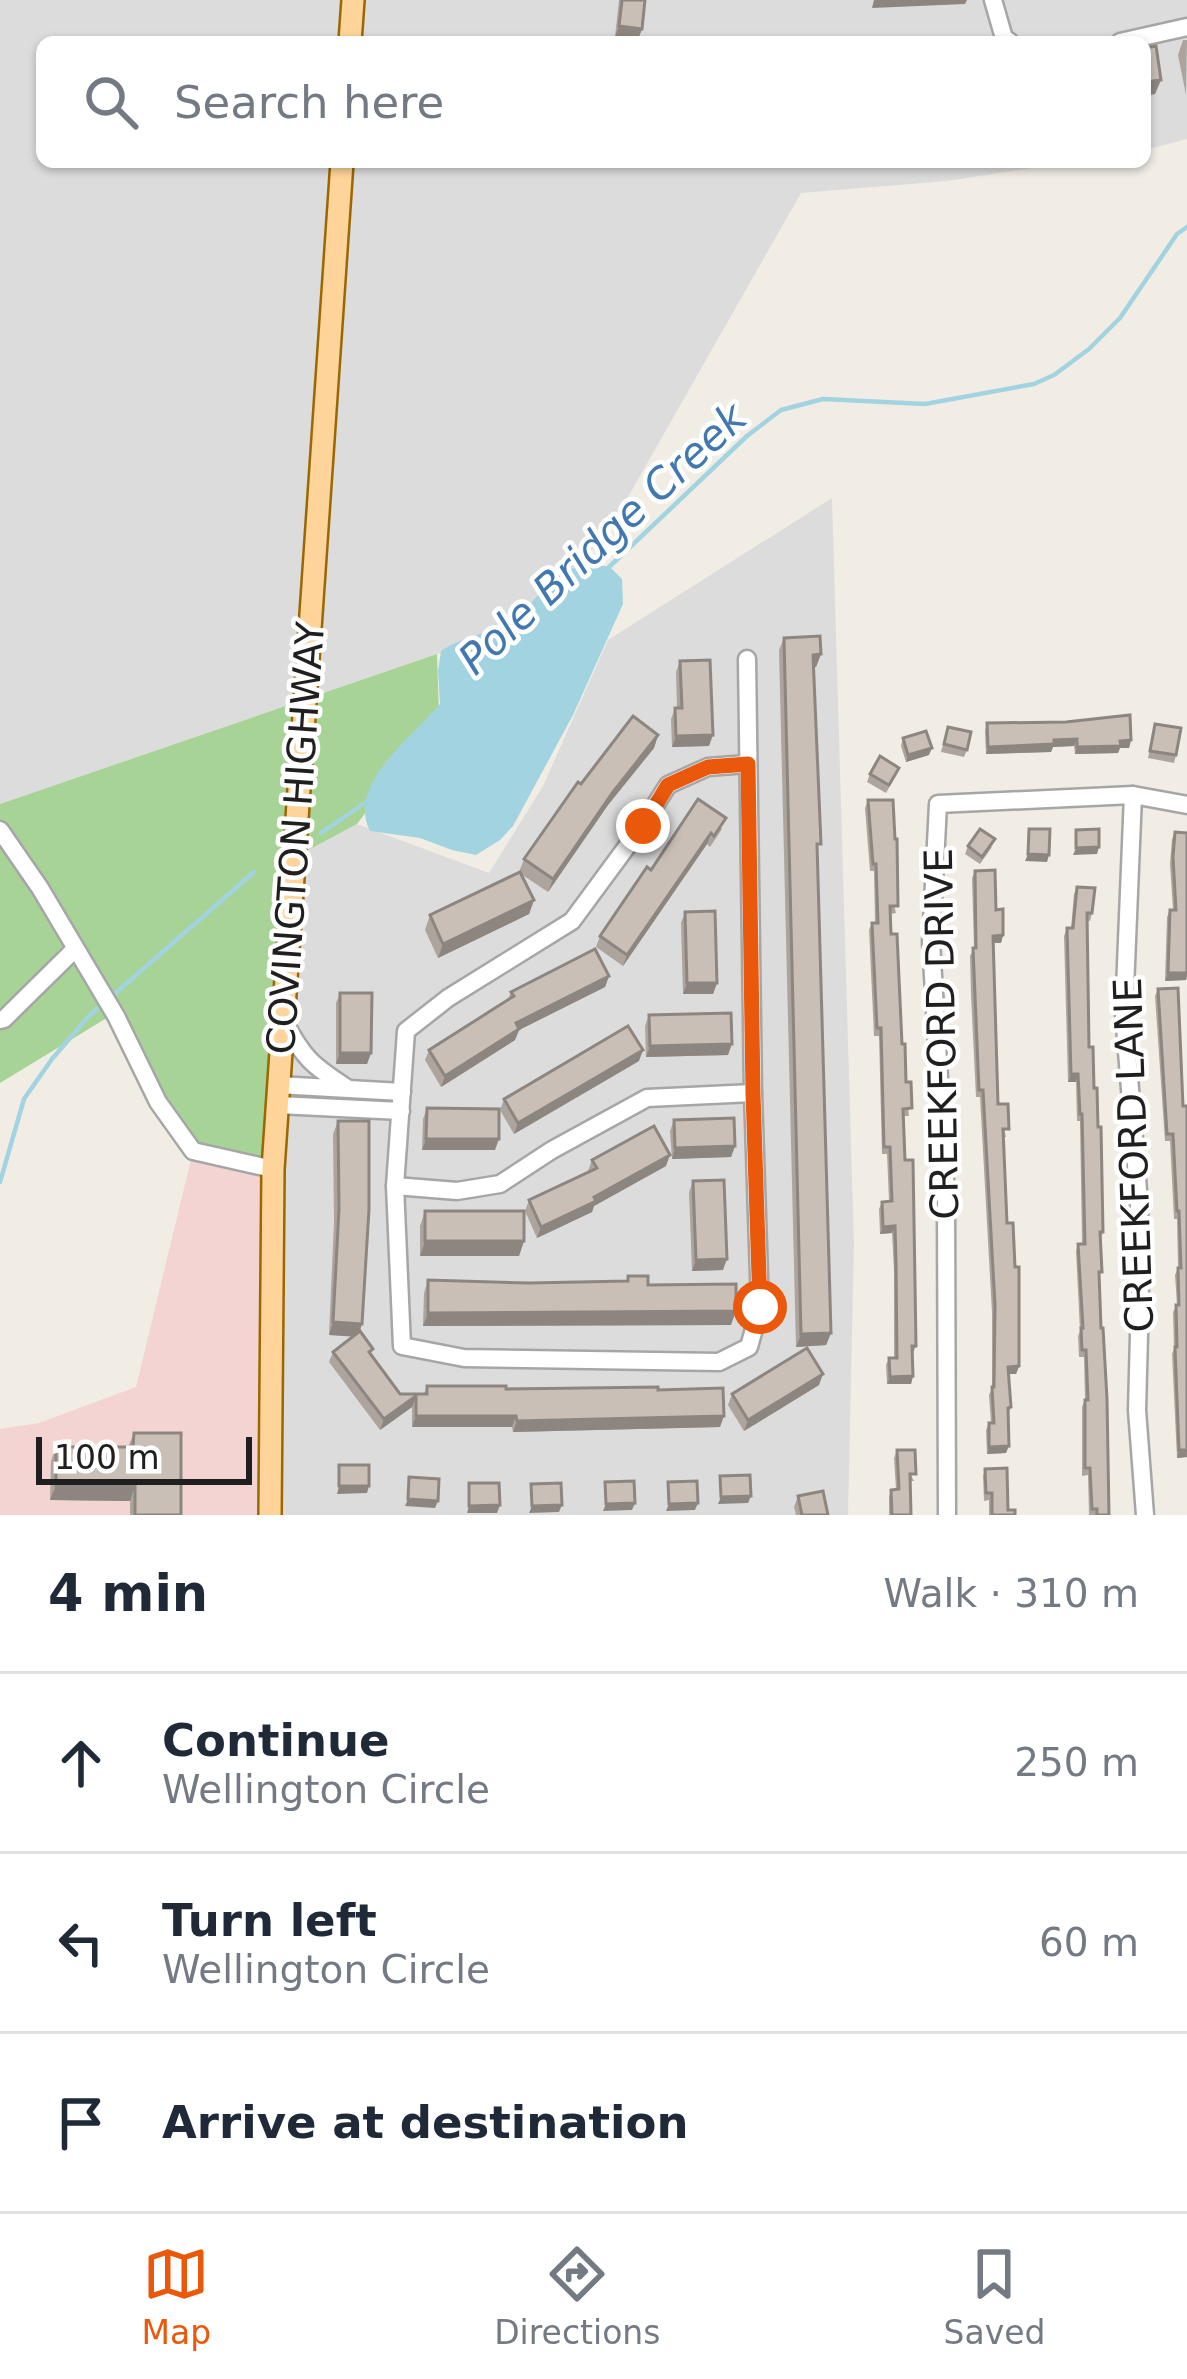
<!DOCTYPE html>
<meta charset="utf-8">
<style>
body{margin:0;font-family:"DejaVu Sans",sans-serif;background:#f2f2f3;color:#1f2937}
.scale{position:absolute;left:36px;bottom:30px;width:216px;box-sizing:border-box;padding-left:12px;border:6px solid #1f1f1f;border-top:0;font-size:33px;line-height:42px;white-space:nowrap;color:#1f1f1f;-webkit-text-stroke:9px #fff;paint-order:stroke}
.stop{position:absolute;width:36px;height:36px;margin:-27px;border:9px solid #ea580c;border-radius:50%;background:#fff}
.stop.end{background:#ea580c;border-color:#fff;box-shadow:0 3px 12px #0008}
.list{margin:0;padding:0;list-style:none}
h2{display:flex;justify-content:space-between;align-items:center;height:156px;margin:0;padding:0 48px;font-size:51px}
h2 small{font-size:39px;font-weight:400;color:#747a83}
.list li{display:grid;grid-template-columns:78px 1fr auto;gap:36px;align-items:center;box-sizing:border-box;height:180px;padding:0 48px;border-top:3px solid #e0e1e3}
.list b{display:block;font-size:45px;white-space:nowrap}
.list p{margin:0;font-size:39px;white-space:nowrap;color:#747a83}
.list em{font-size:39px;font-style:normal;color:#747a83}
.icon{flex:none;width:66px;height:66px;fill:none;stroke:currentColor;stroke-width:2;stroke-linecap:round;stroke-linejoin:round}
.map{position:relative;flex:none;width:1187px;height:1515px;overflow:hidden}
.search{position:absolute;background:#fff;box-shadow:0 3px 9px #0004;left:36px;right:36px;top:36px;height:132px;display:flex;align-items:center;gap:30px;box-sizing:border-box;padding:0 42px;border-radius:18px;color:#747a83;font-size:45px}
.sheet{height:696px;background:#fff}
nav{display:flex;justify-content:space-around;align-items:center;box-sizing:border-box;height:168px;border-top:3px solid #e0e1e3;background:#fff;font-size:33px;color:#747a83}
nav a{display:grid;justify-items:center;gap:6px}
nav .on{color:#ea580c}
.map>svg:first-child{display:block}
</style>
<div class="map">
<svg width="1187" height="1515" viewBox="0 0 1187 1515">
<rect width="100%" height="100%" fill="#f1ede5"/>
<g fill="#dddcdc">
<path d="M0,0H1187V139L1145,150V42H42V162H1071L947,181L801,193L616,518L530,631L437,654L0,804Z"/>
<path d="M832,498L854,1244L848,1515H268L295,856L357,824L489,873L543,786L608,640Z"/>
</g>
<path fill="#f3d4d3" d="M193,1151L264,1166L268,1515H0V1429L39,1423L136,1387Z"/>
<path fill="#a8d396" d="M437,654L439,715L357,824L295,857L264,1166L193,1151L115,1013L0,1083V804Z"/>
<path fill="#a2d3e1" d="M591,564L610,567L622,579L623,604L573,715L513,826L500,840L476,855L452,850L420,838L370,831C346,784 412,738 440,704L438,671L441,651C461,637 484,635 505,624C540,605 544,570 591,564Z"/>
<g fill="none" stroke-linecap="round" stroke-linejoin="round">
<g stroke="#a2d3e1" stroke-width="4.5">
<path d="M607,569L747,436L781,410L823,399L925,404L1034,384L1054,375L1089,349L1120,318L1177,234L1187,227"/>
<path d="M321,833L366,802"/>
<path d="M0,1182L24,1099L52,1059L88,1017L254,872"/>
</g>
<defs>
<g id="minor">
<path d="M993,0L1004,38L1010,42"/>
<path d="M1120,42L1187,27"/>
<path d="M747,659L753,1093L760,1307L749,1347L719,1362L464,1358L402,1346L395,1186L406,1031L448,998L572,921L642,826L668,785L708,767L747,764"/>
<path d="M1133,795L1124,1013L1139,1203L1140,1298L1137,1410L1145,1515"/>
<path d="M0,830L40,888L116,1016L158,1102L193,1151L273,1169"/>
<path d="M0,1020L4,1019L75,949"/>
<path d="M284,1021C303,1058 313,1066 347,1088"/>
<path d="M278,1085L402,1092"/>
<path d="M278,1105L401,1111"/>
<path d="M395,1186L457,1191L500,1184L552,1150L647,1098L753,1093"/>
<path d="M947,1515L946,1196L931,942L938,804L1133,795L1187,805"/>
</g>
<g id="major">
<path d="M350,42L353,0"/>
<path d="M270,1515L273,1169L342,162"/>
</g>
</defs>
<use href="#minor" stroke="#a6a6a6" stroke-width="21"/>
<use href="#major" stroke="#9a6700" stroke-width="26"/>
<use href="#minor" stroke="#fff" stroke-width="16"/>
<use href="#major" stroke="#ffd49b" stroke-width="21"/>
</g>
<g fill="#ada49d">
<path d="M619,0H645L642,29L638,39L615,37Z"/>
<path d="M1183,40H1187L1186,95L1178,55Z"/>
<path d="M784,638L821,654L816,667H813L831,1333L826,1345L796,1347L779,650Z"/>
<path d="M680,661L709,746L672,747L671,719L675,708H677L676,672Z"/>
<path d="M987,723L1131,740L1129,748H1120L1118,753L1075,754L1074,746L1053,747L1051,752L986,754L985,731Z"/>
<path d="M1155,724L1176,755L1174,763L1148,758Z"/>
<path d="M948,727L967,750L964,757L941,752Z"/>
<path d="M658,735L654,748L608,805L548,892L521,874L534,900L529,914L438,958L425,930L430,915L519,872L524,859L581,784Z"/>
<path d="M903,738L929,755L906,762L901,746Z"/>
<path d="M870,774L896,775L886,793L867,782Z"/>
<path d="M698,799L722,829L710,847L707,844L623,966L596,947L600,936L651,870Z"/>
<path d="M868,800L896,913L891,914V934L909,1116H903L916,1346L913,1353V1376L911,1384H887L886,1365L889,1358H894V1271L892,1233L880,1234L879,1209L882,1202L889,1201L887,1154H882L879,1036H874L869,930L872,923H875L874,871H870L865,808Z"/>
<path d="M1175,832L1186,950L1187,976L1186,980L1165,981L1167,917L1170,910H1173L1170,864L1172,839Z"/>
<path d="M968,846L992,847L980,864L965,854Z"/>
<path d="M975,871L996,910L1003,935L1001,943H993L998,1104L1006,1137H1004L1007,1223L1019,1366L1016,1374H1008L1011,1407L1008,1415L1006,1453L987,1454L986,1430L989,1423H991L989,1395L992,1388V1313L980,1097H976L971,995L970,956L974,948L972,878Z"/>
<path d="M1077,887L1092,913L1090,921L1087,920L1089,1047L1103,1232L1101,1238L1099,1279L1109,1515H1089L1088,1475L1082,1476V1407L1085,1400L1084,1357H1079L1078,1336L1080,1331L1076,1251L1078,1244H1082L1080,1121H1077L1076,1082H1068L1064,936L1067,928H1071L1074,894Z"/>
<path d="M685,912L717,983L713,994H683L681,923Z"/>
<path d="M609,976L605,987L519,1030L515,1040L441,1087L425,1060L429,1050L508,999L511,992Z"/>
<path d="M1158,989L1183,1106H1187V1457L1177,1458L1172,1354L1174,1349L1173,1312L1177,1305L1175,1275L1178,1268L1177,1219H1174L1170,1141H1165L1155,996Z"/>
<path d="M340,993L371,1053L367,1064H336V1003Z"/>
<path d="M649,1015L728,1055L646,1057L645,1026Z"/>
<path d="M639,1061L514,1134L500,1110L504,1099Z"/>
<path d="M427,1108L495,1150H422L423,1119Z"/>
<path d="M674,1120L735,1146L731,1157L672,1159L670,1131Z"/>
<path d="M338,1121L360,1332L371,1356L400,1394H424L427,1386L658,1390L720,1427L513,1432L512,1427H412V1407L380,1430L329,1362L333,1352L353,1336L329,1335L334,1222L333,1134Z"/>
<path d="M592,1160L666,1166L594,1206L592,1212L537,1238L525,1211L529,1200L588,1171Z"/>
<path d="M693,1181L723,1270L692,1271L689,1192Z"/>
<path d="M425,1211L524,1241L519,1256H420V1226Z"/>
<path d="M628,1276L731,1325L423,1326L424,1293L428,1280L529,1283L626,1281Z"/>
<path d="M819,1385L744,1431L728,1405L732,1394Z"/>
<path d="M134,1433L181,1515H130V1501L50,1500L51,1461L56,1447H128Z"/>
<path d="M897,1450L914,1481H910L911,1515H889V1497L891,1490L896,1489L894,1458Z"/>
<path d="M985,1469L1008,1510L1015,1515H989V1500L984,1501L983,1476Z"/>
<path d="M798,1496L828,1515H796L794,1507Z"/>
</g>
<g fill="#8d8680">
<path d="M874,0H967L965,4L872,8Z"/>
<path d="M619,26L642,29L638,39L615,37Z"/>
<path d="M1161,80L1155,94L1145,96V82Z"/>
<path d="M821,654L816,667H808L813,655Z"/>
<path d="M658,735L654,748L608,805L548,892L553,879L613,792Z"/>
<path d="M713,735L709,746L672,747L676,736Z"/>
<path d="M1077,739L1074,746L1053,747L1051,752L986,754L988,747Z"/>
<path d="M1131,740L1129,748H1120L1118,753L1075,754L1077,747Z"/>
<path d="M932,748L929,755L906,762L908,755Z"/>
<path d="M711,833L707,844L623,966L627,955Z"/>
<path d="M1099,847L1097,854L1073,855L1076,848Z"/>
<path d="M1028,854L1049,855L1047,862L1025,861Z"/>
<path d="M534,900L529,914L438,958L443,944Z"/>
<path d="M1003,935L1001,943H990L993,936Z"/>
<path d="M1168,973H1187V976L1186,980L1165,981Z"/>
<path d="M609,976L605,987L519,1030L515,1040L441,1087L445,1076L516,1023Z"/>
<path d="M687,983H717L713,994H683Z"/>
<path d="M732,1044L728,1055L646,1057L650,1046Z"/>
<path d="M643,1050L639,1061L514,1134L518,1123Z"/>
<path d="M340,1053H371L367,1064H336Z"/>
<path d="M1071,1074H1078L1076,1082H1068Z"/>
<path d="M426,1139H499L495,1150H422Z"/>
<path d="M735,1146L731,1157L672,1159L675,1148Z"/>
<path d="M670,1155L666,1166L594,1206L592,1212L537,1238L541,1227Z"/>
<path d="M895,1226L892,1233L880,1234L883,1227Z"/>
<path d="M425,1241H524L519,1256H420Z"/>
<path d="M727,1259L723,1270L692,1271L696,1260Z"/>
<path d="M736,1311L731,1325L423,1326L428,1313Z"/>
<path d="M333,1322L362,1324L358,1337L329,1335Z"/>
<path d="M831,1333L826,1345L796,1347L801,1334Z"/>
<path d="M1019,1366L1016,1374H1005L1008,1367Z"/>
<path d="M823,1374L819,1385L744,1431L748,1420Z"/>
<path d="M913,1376L911,1384H887L890,1377Z"/>
<path d="M416,1396L412,1407L380,1430L384,1419Z"/>
<path d="M416,1416H516L512,1427H412Z"/>
<path d="M724,1416L720,1427L513,1432L517,1421Z"/>
<path d="M1009,1446L1006,1453L987,1454L989,1447Z"/>
<path d="M1179,1450H1187V1457L1177,1458Z"/>
<path d="M56,1486H135L130,1501L50,1500Z"/>
<path d="M339,1486H369L367,1493L337,1494Z"/>
<path d="M751,1496L748,1503L718,1504L721,1497Z"/>
<path d="M408,1499L438,1501L435,1508L405,1506Z"/>
<path d="M635,1503L632,1510L603,1511L606,1504Z"/>
<path d="M698,1503L695,1510L666,1511L669,1504Z"/>
<path d="M500,1505L497,1513H467L469,1506Z"/>
<path d="M562,1505L559,1512L529,1513L532,1506Z"/>
</g>
<g fill="#c9bfb7" stroke="#8d8680" stroke-width="3">
<path d="M622,0H645L642,29L619,26Z"/>
<path d="M1156,46L1161,80L1145,82V48Z"/>
<path d="M820,636L821,654L813,655L821,844H817L831,1333L801,1334L784,638Z"/>
<path d="M710,660L713,735L676,736L675,708H682L680,661Z"/>
<path d="M1130,715L1131,740L1120,741L1121,746L1077,747V739L1054,740V744L988,747L987,723L1066,722Z"/>
<path d="M633,716L658,735L613,792L553,879L524,859L578,782L581,784Z"/>
<path d="M1155,724L1181,728L1176,755L1150,751Z"/>
<path d="M948,727L971,732L967,750L944,744Z"/>
<path d="M926,731L932,748L908,755L903,738Z"/>
<path d="M880,756L899,768L889,785L870,774Z"/>
<path d="M698,799L726,818L714,836L711,833L627,955L600,936L647,867L651,870Z"/>
<path d="M868,800H893L895,839H897L898,906H890L891,934H897L902,1044H905L906,1082H911L912,1108L903,1109L905,1160H913L916,1346H912L913,1376L890,1377L889,1358H897L896,1263L895,1226L883,1227L882,1202L892,1201L890,1147H884L881,1028H877L872,923H878L876,864H873Z"/>
<path d="M980,829L995,839L982,857L968,846Z"/>
<path d="M1029,829H1050L1049,855L1028,854Z"/>
<path d="M1099,829V847L1076,848V830Z"/>
<path d="M1175,832L1187,833V973H1168L1170,910H1176L1173,857Z"/>
<path d="M995,870L996,910L1003,909V935L993,936L998,1104H1008L1009,1129H1003L1007,1223H1013L1015,1267H1019V1366L1008,1367L1011,1407L1008,1408L1009,1446L989,1447V1423H994L992,1387H994L995,1305L983,1090H979L973,948H976L975,871Z"/>
<path d="M520,872L534,900L443,944L430,915Z"/>
<path d="M1077,887L1095,888L1092,913H1087L1089,1047H1093L1094,1088H1097L1098,1127H1101L1103,1232H1100L1102,1272H1099L1101,1328H1103L1107,1399L1109,1515H1097V1509H1092L1090,1468H1085V1400H1088L1086,1350H1082L1081,1328H1083L1078,1244H1085L1082,1114H1080L1078,1074H1071L1067,928H1073Z"/>
<path d="M715,911L717,983H687L685,912Z"/>
<path d="M595,949L609,976L516,1023L519,1029L445,1076L429,1050L514,996L511,992Z"/>
<path d="M1178,988L1183,1106H1187V1450H1179L1175,1347H1177L1176,1305H1179L1178,1268H1181L1179,1211H1177L1173,1134H1167L1158,989Z"/>
<path d="M340,993H372L371,1053H340Z"/>
<path d="M731,1013L732,1044L650,1046L649,1015Z"/>
<path d="M628,1026L643,1050L518,1123L504,1099Z"/>
<path d="M427,1108L499,1109V1139H426Z"/>
<path d="M734,1118L735,1146L675,1148L674,1120Z"/>
<path d="M338,1121H369V1209L362,1324L333,1322L339,1209Z"/>
<path d="M654,1126L670,1155L594,1197L596,1201L541,1227L529,1200L597,1168L592,1160Z"/>
<path d="M724,1180L727,1259L696,1260L693,1181Z"/>
<rect x="425" y="1211" width="99" height="30"/>
<path d="M628,1276H648V1285L736,1284V1311L428,1313V1280L529,1283L628,1281Z"/>
<path d="M360,1331L373,1349L369,1352L400,1394H427V1386H506V1389L658,1387V1390L723,1388L724,1416L517,1421L516,1416H416V1396L384,1419L333,1352Z"/>
<path d="M807,1348L823,1374L748,1420L732,1394Z"/>
<path d="M134,1433H181V1515H135V1486H56V1447H133Z"/>
<path d="M897,1450H915L916,1474H910L911,1515H892L891,1490L899,1489Z"/>
<rect x="339" y="1465" width="30" height="21"/>
<path d="M1007,1468L1008,1510H1015V1515H992V1493H986L985,1469Z"/>
<path d="M750,1475L751,1496L721,1497L720,1476Z"/>
<path d="M409,1477L439,1479L438,1501L408,1499Z"/>
<path d="M634,1481L635,1503L606,1504L605,1482Z"/>
<path d="M697,1481L698,1503L669,1504L668,1482Z"/>
<path d="M469,1483H499L500,1505L469,1506Z"/>
<path d="M561,1483L562,1505L532,1506L531,1484Z"/>
<path d="M823,1491L828,1515H802L798,1496Z"/>
</g>
<g fill="none" stroke-linecap="round" stroke-linejoin="round">
<path stroke="#ea580c" stroke-width="15" d="M643,826L668,785L708,767L748,764L753,1093L760,1307"/>
</g>
<g text-anchor="middle" stroke-width="9" stroke-linejoin="round" paint-order="stroke">
<g font-size="39" fill="#1f1f1f" stroke="#fff">
<text transform="translate(295 838) rotate(-86)" y="14">COVINGTON HIGHWAY</text>
<text transform="translate(941 1034) rotate(-91)" y="14">CREEKFORD DRIVE</text>
<text transform="translate(1133 1155) rotate(-92)" y="14">CREEKFORD LANE</text>
</g>
<g font-size="42" font-style="italic" fill="#4178af" stroke="#fff">
<text transform="translate(602 538) rotate(-43)" y="15">Pole Bridge Creek</text>
</g>
</g>
</svg>
<div class="scale">100 m</div>
<div class="stop" style="left:760px;top:1307px"></div>
<div class="stop end" style="left:643px;top:826px"></div>
<div class="search"><svg class="icon" aria-label="search" viewBox="0 0 24 24"><circle cx="10" cy="10" r="6"/><path d="M15 15l6 6"/></svg>Search here</div>
</div>
<section class="sheet">
<h2>4 min<small>Walk · 310 m</small></h2>
<ul class="list">
<li><svg class="icon" aria-label="ahead" viewBox="0 0 24 24"><path d="M12 20V5M6 11l6-6 6 6"/></svg><div><b>Continue</b><p>Wellington Circle</p></div><em>250 m</em></li>
<li><svg class="icon" aria-label="left" viewBox="0 0 24 24"><path d="M17 20v-9H6M10 6l-5 5 5 5"/></svg><div><b>Turn left</b><p>Wellington Circle</p></div><em>60 m</em></li>
<li><svg class="icon" aria-label="arrive" viewBox="0 0 24 24"><path d="M6 21V4h12l-3 4 3 4H6"/></svg><div><b>Arrive at destination</b></div></li>
</ul>
</section>
<nav>
<a class="on"><svg class="icon" aria-label="map" viewBox="0 0 24 24"><path d="M3 6l6-2 6 2 6-2v14l-6 2-6-2-6 2zM9 4v14M15 6v14"/></svg>Map</a>
<a><svg class="icon" aria-label="directions" viewBox="0 0 24 24"><path d="M12 3l9 9-9 9-9-9zM9 14v-3h6M13 9l2 2-2 2"/></svg>Directions</a>
<a><svg class="icon" aria-label="saved" viewBox="0 0 24 24"><path d="M7 4h10v16l-5-4-5 4z"/></svg>Saved</a>
</nav>
